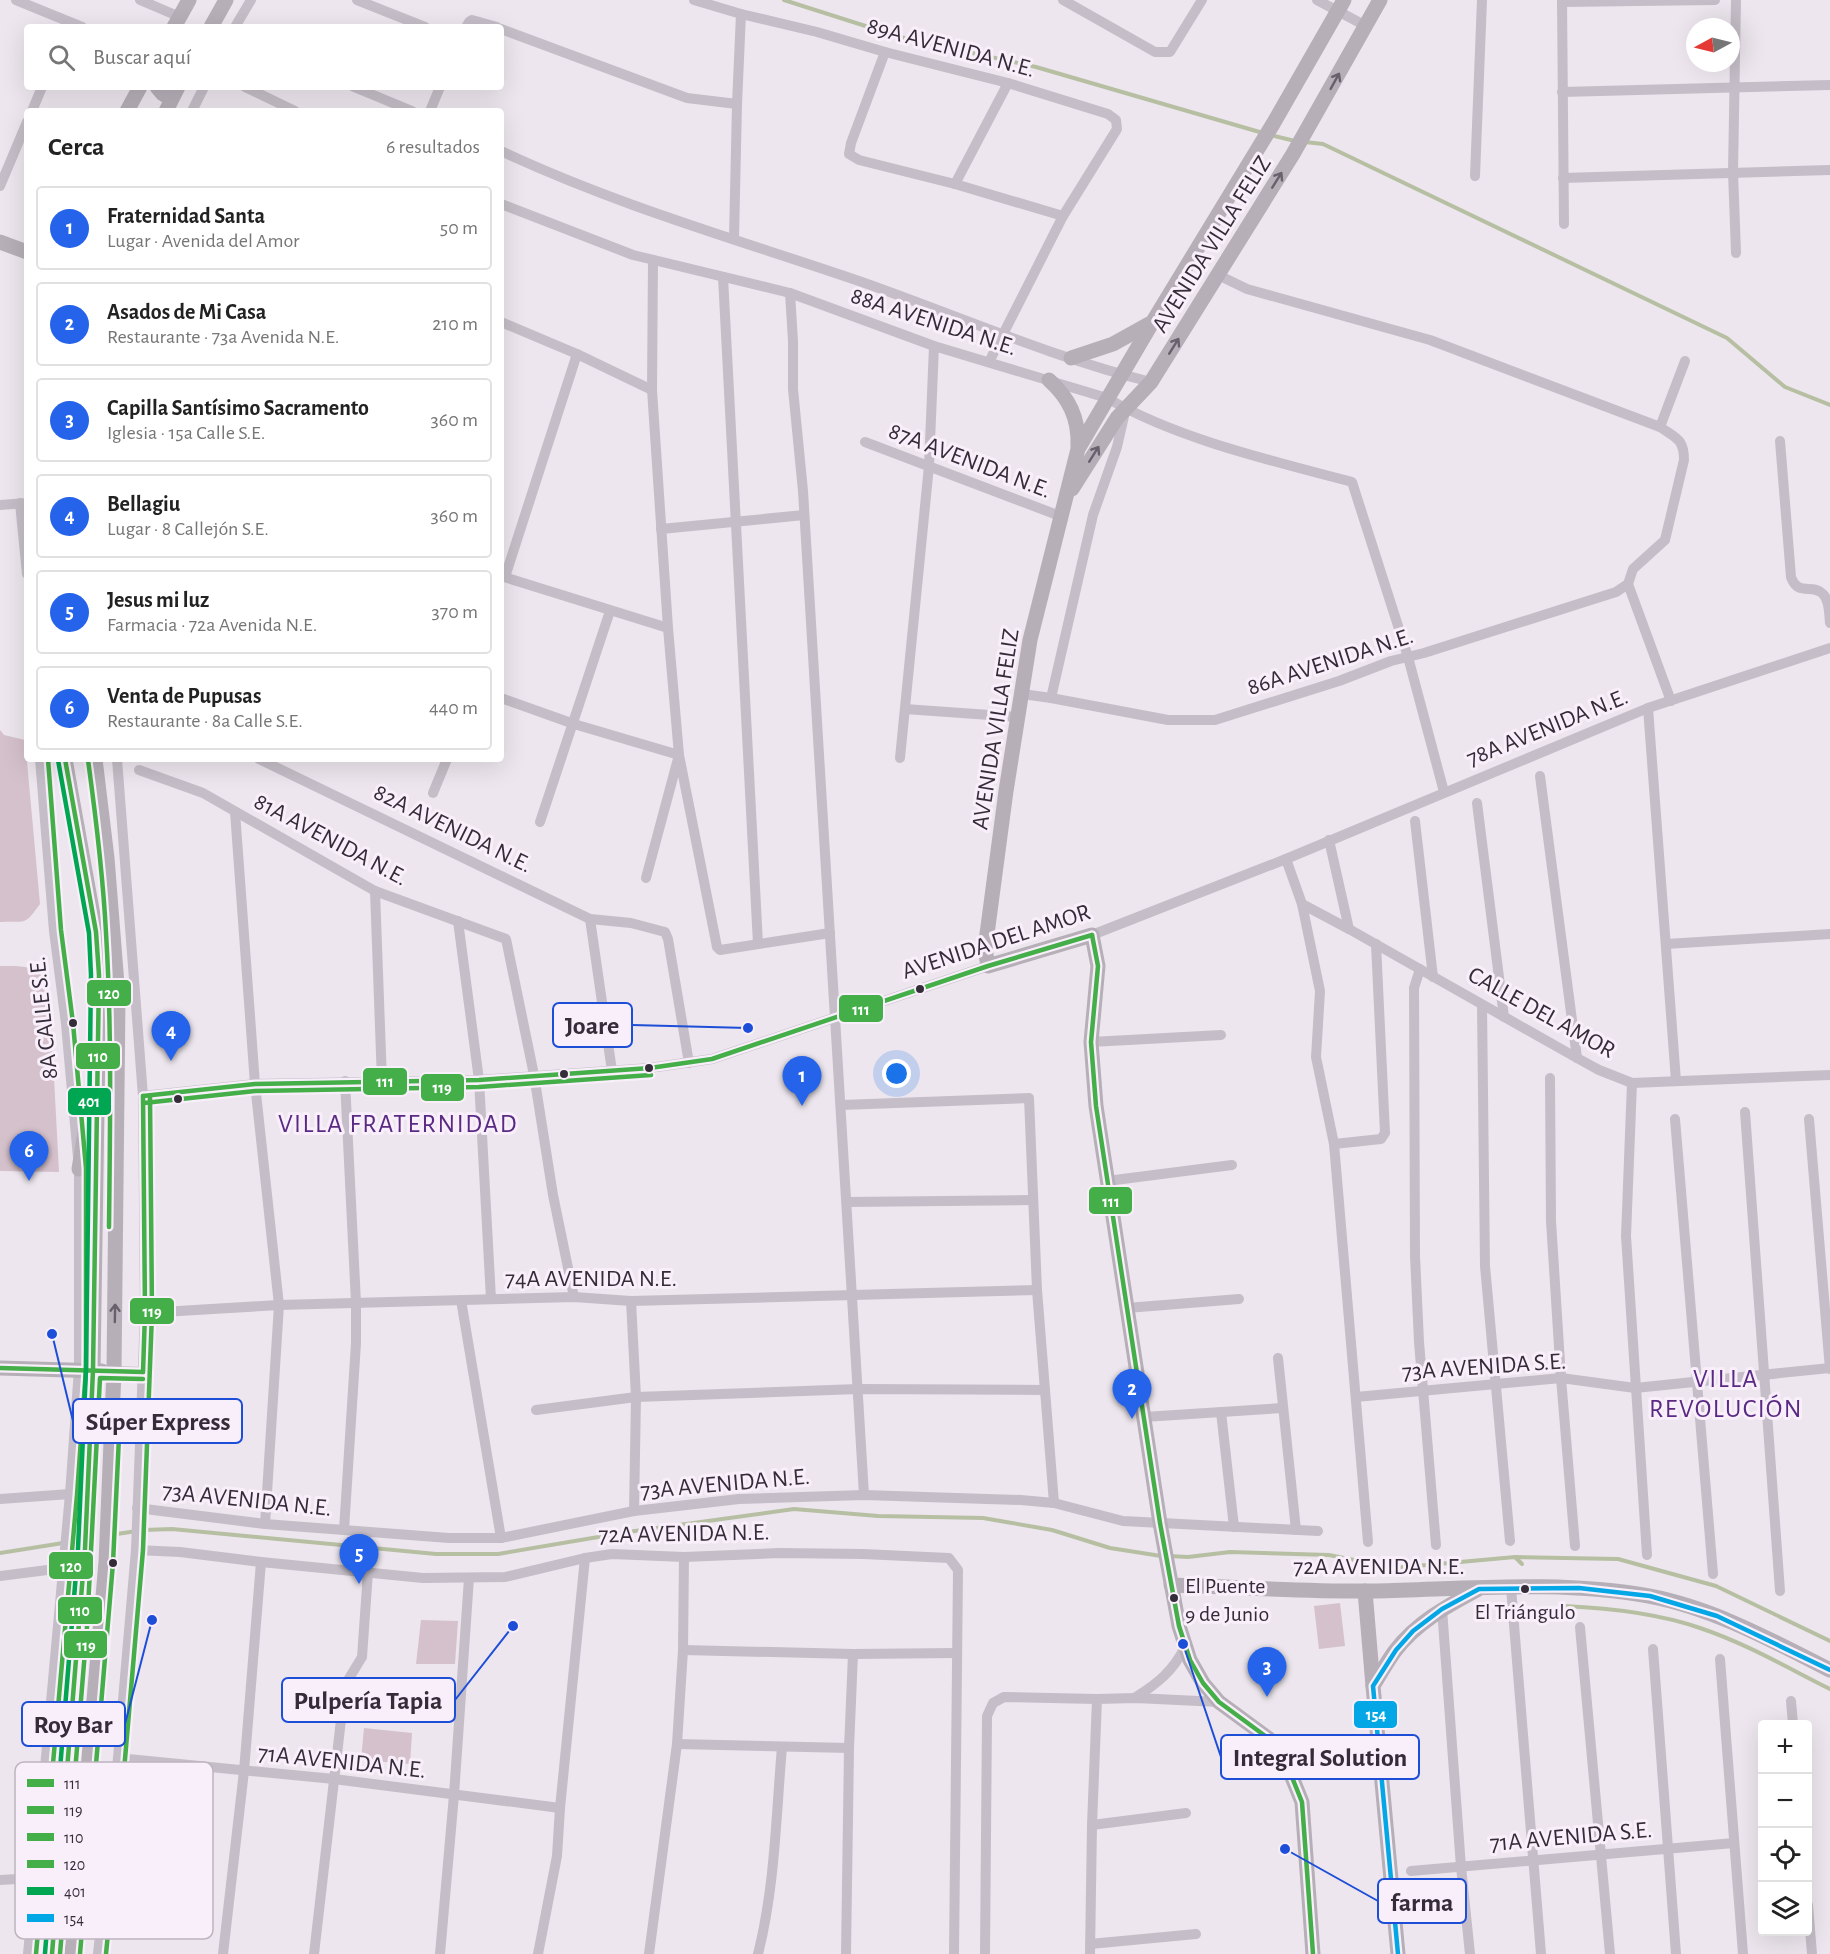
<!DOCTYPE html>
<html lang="es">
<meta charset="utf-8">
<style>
body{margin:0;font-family:"Alegreya Sans",sans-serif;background:#f6f6f6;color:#222}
.controls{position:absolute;right:18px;bottom:18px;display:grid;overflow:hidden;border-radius:6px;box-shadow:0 6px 24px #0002}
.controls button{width:54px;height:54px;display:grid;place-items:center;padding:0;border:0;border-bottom:2px solid #e0e0e0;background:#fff;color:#222;font:30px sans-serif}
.compass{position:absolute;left:1686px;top:18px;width:54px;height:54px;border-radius:50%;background:#fff;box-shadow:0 6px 24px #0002;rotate:263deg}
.you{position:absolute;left:897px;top:1074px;width:21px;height:21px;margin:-15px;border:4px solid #fff;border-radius:50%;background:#1a73e8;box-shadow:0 0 0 9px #1a73e833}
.badge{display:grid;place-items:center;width:39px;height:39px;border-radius:50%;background:#2563eb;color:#fff;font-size:20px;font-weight:700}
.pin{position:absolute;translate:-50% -50px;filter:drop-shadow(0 2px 3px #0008)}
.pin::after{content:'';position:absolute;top:32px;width:21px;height:18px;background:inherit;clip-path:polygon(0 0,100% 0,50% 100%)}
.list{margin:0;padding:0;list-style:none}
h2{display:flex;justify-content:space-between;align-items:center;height:78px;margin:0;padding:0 24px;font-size:26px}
h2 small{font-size:20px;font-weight:400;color:#767676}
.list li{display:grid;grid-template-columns:39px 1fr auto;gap:18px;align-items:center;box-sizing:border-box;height:84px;margin:0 12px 12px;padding:0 12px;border:2px solid #e0e0e0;border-radius:6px}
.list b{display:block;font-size:22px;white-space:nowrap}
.list p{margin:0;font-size:20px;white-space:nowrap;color:#767676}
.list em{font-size:20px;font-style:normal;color:#767676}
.icon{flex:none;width:33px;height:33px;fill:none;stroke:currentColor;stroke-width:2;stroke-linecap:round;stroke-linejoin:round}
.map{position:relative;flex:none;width:1830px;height:1954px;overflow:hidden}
.search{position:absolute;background:#fff;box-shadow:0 6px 24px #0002;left:24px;top:24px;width:480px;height:66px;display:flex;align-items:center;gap:15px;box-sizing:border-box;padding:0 21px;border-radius:6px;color:#767676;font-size:22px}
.panel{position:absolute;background:#fff;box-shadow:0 6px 24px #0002;left:24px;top:108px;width:480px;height:654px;border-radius:6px}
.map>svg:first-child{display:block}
</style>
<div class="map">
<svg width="1830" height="1954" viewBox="0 0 1830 1954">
<rect width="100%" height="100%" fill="#ede6ee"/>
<g fill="#d5c1cb">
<path d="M0,730L4,735L25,740L40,904C23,928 25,920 0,922Z"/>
<path d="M0,966C19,966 32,964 46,980L53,1059L59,1172L0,1171Z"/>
<path d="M1340,1603L1345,1646L1319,1649L1314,1606Z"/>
<path d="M421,1620L458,1621L455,1664H416Z"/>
<path d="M364,1728L412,1733L410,1764L361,1760Z"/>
</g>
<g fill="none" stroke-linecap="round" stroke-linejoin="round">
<g stroke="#b7bfa3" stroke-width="4">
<path d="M784,0L900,37L1036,67L1263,133"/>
<path d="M1270,135L1295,141"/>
<path d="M1305,142L1323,144L1727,338L1785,387L1830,405"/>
<path d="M110,1535L144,1530L172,1529L436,1554H498L628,1532L794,1509L878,1516L983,1518L1052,1530L1110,1548L1161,1556"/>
<path d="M0,1553L82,1540"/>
<path d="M1169,1556L1188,1557L1230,1552L1329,1555L1394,1568L1515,1557L1618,1559L1716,1586L1830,1641"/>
<path d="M1515,1557L1522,1564"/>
<path d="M1564,1606C1610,1608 1657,1613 1700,1628C1745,1643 1788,1668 1830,1689"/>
</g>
<g stroke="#c5bec8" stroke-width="10">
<path d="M16,0L82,27"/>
<path d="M140,0L180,17"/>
<path d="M357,0L425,27"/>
<path d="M694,0L741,14L817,32L885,52L1008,83L1108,114L1116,120L1117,129L1063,216L989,362"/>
<path d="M1063,0L1155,52H1170L1202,0"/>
<path d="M1317,0L1366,26"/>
<path d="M1562,0L1564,224"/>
<path d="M1562,2L1715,0"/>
<path d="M235,27L251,0"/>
<path d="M466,27L469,22L472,20L497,27"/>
<path d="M501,29L687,98L737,104"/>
<path d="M885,52L851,143L849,154L859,160L955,184L1063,216"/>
<path d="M245,87L295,111"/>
<path d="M354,87L412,111"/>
<path d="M1562,92L1830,85"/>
<path d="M32,111L42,87"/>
<path d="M192,111L204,87"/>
<path d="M430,111L440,87"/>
<path d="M501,151C616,205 739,240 859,281C956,315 1051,357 1151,382"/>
<path d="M1475,176L1482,0"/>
<path d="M1563,178L1830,170"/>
<path d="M955,184L1008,83"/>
<path d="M0,186L27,122"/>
<path d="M501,204L633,255L790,293L934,346L1107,398C1177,439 1273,461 1352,482L1408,657L1444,792"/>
<path d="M734,238L737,104L741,14"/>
<path d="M1736,253L1733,172L1736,0"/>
<path d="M723,277L758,944"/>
<path d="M790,293L793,341V389L803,491L864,1495"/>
<path d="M501,322L577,354L652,390"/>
<path d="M1660,427L1685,361"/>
<path d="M1780,441L1791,577C1798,597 1813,583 1823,594C1830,601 1829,615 1830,623"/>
<path d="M865,442L1060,516"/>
<path d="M20,503L27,574"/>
<path d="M0,505L27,503"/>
<path d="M661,529L804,515"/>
<path d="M501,576L668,628"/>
<path d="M505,577L577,354"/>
<path d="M1628,584L1671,701"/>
<path d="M1022,694L1051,698L1168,720H1215L1339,681L1391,661L1424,653L1616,592L1628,584L1633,569L1665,540L1684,460C1684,439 1676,438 1660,427L1430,340L1247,289L1218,275"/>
<path d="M501,698L574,724L679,755L668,628L652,390L653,260"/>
<path d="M1051,698L1093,515L1117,447L1125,412"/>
<path d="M1648,708L1676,1081"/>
<path d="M905,709L1018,717"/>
<path d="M900,758L929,466L934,346"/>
<path d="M259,759L590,919L631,923L665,932L668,939L689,1063"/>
<path d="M139,770L203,793L375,891L506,939L534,1075L553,1195L574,1297"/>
<path d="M1540,776L1577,1058"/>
<path d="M433,793L447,759"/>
<path d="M1477,803L1504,1017"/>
<path d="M235,812L255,1084L279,1305L265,1524"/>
<path d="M1415,821L1433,977"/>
<path d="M540,822L610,611"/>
<path d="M1329,840L1349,929"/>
<path d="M1286,859L1302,904L1349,929L1577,1058L1599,1070L1632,1083L1830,1075"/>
<path d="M646,878L679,755L717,947L720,950L830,933"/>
<path d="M375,891L382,1081"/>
<path d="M1302,904L1320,991L1316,1057L1334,1144L1368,1542"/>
<path d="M590,919L612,1071"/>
<path d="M458,921L479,1080L491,1299"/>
<path d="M1092,935L1286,859L1648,708L1830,648"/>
<path d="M1666,944L1830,934"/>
<path d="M1420,969L1414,988L1415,1256L1419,1342L1436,1545"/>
<path d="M1482,1005L1485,1266L1510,1541"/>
<path d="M1091,1042L1221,1035"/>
<path d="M1550,1078L1551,1221L1561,1378L1575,1546"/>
<path d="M1632,1083L1626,1236L1647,1555"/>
<path d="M143,1096L255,1084L479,1080L650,1068L712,1059L988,966"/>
<path d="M841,1105L1029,1098L1037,1290L1054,1503"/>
<path d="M1745,1112L1780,1591"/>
<path d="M1675,1119L1713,1574"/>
<path d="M1809,1119L1830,1369"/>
<path d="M1334,1144L1381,1139L1385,1133L1376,944"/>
<path d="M1107,1181L1232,1165"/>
<path d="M847,1202L1033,1200"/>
<path d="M461,1300L501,1538"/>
<path d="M631,1301L636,1397L634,1511"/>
<path d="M1127,1308L1239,1299"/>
<path d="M145,1313L279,1305L574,1297L631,1301L1037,1290"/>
<path d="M1278,1358L1296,1530"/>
<path d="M114,1371L143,1372"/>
<path d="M1356,1397L1561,1378L1635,1388L1830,1368"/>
<path d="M536,1410L636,1397L858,1389L1045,1390"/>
<path d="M1221,1412L1234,1527"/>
<path d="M1144,1417L1283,1408"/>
<path d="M0,1499L70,1494"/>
<path d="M137,1508L265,1524L449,1538H501L634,1511L739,1499L864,1495L1021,1500L1054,1503L1123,1521L1318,1531"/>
<path d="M344,1530L356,1343V1303L345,1081"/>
<path d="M136,1550L180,1552L261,1562L423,1578L505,1577L585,1558L612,1554L684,1557L779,1553L863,1554L949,1558L958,1570L954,1954"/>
<path d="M0,1576L63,1568"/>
<path d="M1511,1588L1541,1954"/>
<path d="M1442,1609L1461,1867L1470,1954"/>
<path d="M1580,1627L1610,1954"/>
<path d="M1653,1649L1676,1954"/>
<path d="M683,1650L853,1654L957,1653"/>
<path d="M1720,1659L1743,1954"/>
<path d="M1136,1697C1158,1683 1173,1671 1185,1647"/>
<path d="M1791,1701L1793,1724"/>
<path d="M677,1744L849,1748"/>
<path d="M118,1758L334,1779L560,1808"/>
<path d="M1092,1825L1186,1813"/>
<path d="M1411,1871L1734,1843"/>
<path d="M0,1880L35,1878"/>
<path d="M1808,1905L1812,1954"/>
<path d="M1090,1944L1196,1934"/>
<path d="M28,1954L70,1494L79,1369V1169L66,1024L54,931L40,759"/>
<path d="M98,1954L118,1758L136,1550L145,1313L143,1096L117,759"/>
<path d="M223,1954L244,1771L261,1562"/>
<path d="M314,1954L345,1685L362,1657L368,1572"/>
<path d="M440,1954L454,1795L469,1578"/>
<path d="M538,1954L557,1856L560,1808L585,1558"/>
<path d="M649,1954L677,1744L683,1650L684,1557"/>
<path d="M758,1954C775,1887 776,1816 782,1747"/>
<path d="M846,1954L849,1748L853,1654"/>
<path d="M985,1954L987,1716L993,1703L1004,1697L1097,1699"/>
<path d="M1090,1954L1092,1825L1097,1699L1136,1698L1219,1702"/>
</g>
<g stroke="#b6afb8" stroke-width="15">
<path d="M174,27L189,0"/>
<path d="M211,27L226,0"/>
<path d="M157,87L163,94L171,99"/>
<path d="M127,111L140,87"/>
<path d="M166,111L178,87"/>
<path d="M0,242L27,252"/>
<path d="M1071,358L1113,344L1149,324"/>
<path d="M1049,380C1069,398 1079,418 1078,446"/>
<path d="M1072,489L1117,418L1151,382L1293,154L1380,0"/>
<path d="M79,1169L89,1108"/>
<path d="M0,1368L102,1371"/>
<path d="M1171,1585C1240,1587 1308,1592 1376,1591C1467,1589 1560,1580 1649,1596C1713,1608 1773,1641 1830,1670"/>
<path d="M1365,1591L1373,1686"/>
<path d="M52,1954L85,1549L93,1370L99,975L96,932L65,759"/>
<path d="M72,1954L106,1562L114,1371L118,997L107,858L95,759"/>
<path d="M1313,1954L1302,1802L1283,1755L1268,1738L1219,1702L1203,1683L1190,1660L1179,1626L1160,1523L1096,1106L1091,1042L1098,966L1092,935L988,966L985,949L1006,791L1030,640L1078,449L1152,323L1273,124L1344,0"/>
<path d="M1398,1954L1373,1686C1380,1674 1387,1662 1395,1651C1416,1623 1447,1606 1477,1590"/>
</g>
<defs>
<g id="bus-1">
<path d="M1092,935L1098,966L1091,1042L1096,1106L1160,1523L1179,1626L1190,1660L1203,1683L1219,1702L1268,1738L1283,1755L1302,1802L1313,1954"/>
<path d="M143,1096L255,1084L479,1080L650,1068L712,1059L988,966L1092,935"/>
<path d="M143,1096L145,1313L143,1372"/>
<path d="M0,1368L143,1372"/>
</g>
<g id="bus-2">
<path d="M144,1103L255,1091L479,1087L651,1075"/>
<path d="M60,1954L87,1627L100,1378L143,1379"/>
<path d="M106,1954L125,1759L143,1550L152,1313L150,1096"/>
</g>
<path id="bus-3" d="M52,1954L85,1549L93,1370L99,975L96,932L65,759"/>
<g id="bus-4">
<path d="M88,760C96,818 103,875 106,933C112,1031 110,1129 109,1227"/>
<path d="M36,1954L77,1495L86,1369V1168L73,1023L61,930L48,759"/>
<path d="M80,1954L113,1563L120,1416"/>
</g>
<path id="bus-5" d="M45,1953L78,1549L86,1370L91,975L89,933L58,760"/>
<path id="bus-6" d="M1398,1954L1373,1686L1396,1650L1413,1631L1442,1609L1479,1589L1579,1588L1650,1596L1717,1616L1830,1670"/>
</defs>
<use href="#bus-1" stroke="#f8effa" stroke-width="9"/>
<use href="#bus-2" stroke="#f8effa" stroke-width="9"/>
<use href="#bus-3" stroke="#f8effa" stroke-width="9"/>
<use href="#bus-4" stroke="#f8effa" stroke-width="9"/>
<use href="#bus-5" stroke="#f8effa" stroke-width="9"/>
<use href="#bus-6" stroke="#f8effa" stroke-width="9"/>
<use href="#bus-1" stroke="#44ae48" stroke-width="4.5"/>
<use href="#bus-2" stroke="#44ae48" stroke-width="4.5"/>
<use href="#bus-3" stroke="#44ae48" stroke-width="4.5"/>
<use href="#bus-4" stroke="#44ae48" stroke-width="4.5"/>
<use href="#bus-5" stroke="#00a651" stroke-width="4.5"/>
<use href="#bus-6" stroke="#03a7e5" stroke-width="4.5"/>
</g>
<defs><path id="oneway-shaft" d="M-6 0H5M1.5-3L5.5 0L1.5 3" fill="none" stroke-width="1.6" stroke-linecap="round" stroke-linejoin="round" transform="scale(1.5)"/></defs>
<g stroke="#68606c">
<use href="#oneway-shaft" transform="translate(1335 81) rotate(-61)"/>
<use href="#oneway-shaft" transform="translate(1277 180) rotate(-58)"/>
<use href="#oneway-shaft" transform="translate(1174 346) rotate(-58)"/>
<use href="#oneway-shaft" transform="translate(1094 454) rotate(-58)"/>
<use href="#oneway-shaft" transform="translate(115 1313) rotate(-89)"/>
</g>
<g fill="#342c39" stroke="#f8effa" stroke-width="2">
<circle cx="920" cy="989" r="5"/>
<circle cx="73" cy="1023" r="5"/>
<circle cx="649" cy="1068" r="5"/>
<circle cx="564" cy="1074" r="5"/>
<circle cx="178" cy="1099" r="5"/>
<circle cx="113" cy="1563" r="5"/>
<circle cx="1525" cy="1589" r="5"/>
<circle cx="1174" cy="1598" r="5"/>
</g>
<g text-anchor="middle" stroke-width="6" stroke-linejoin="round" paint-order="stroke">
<g font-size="22" fill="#342c39" stroke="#f8effa" text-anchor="start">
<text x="1185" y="1593">El Puente<tspan x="1185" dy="28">9 de Junio</tspan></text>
<text x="1525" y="1619" text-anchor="middle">El Triángulo</text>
</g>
<g font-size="24" fill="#342c39" stroke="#f8effa">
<text transform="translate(951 47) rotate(15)" y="8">89A AVENIDA N.E.</text>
<text transform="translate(1211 244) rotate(-58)" y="8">AVENIDA VILLA FELIZ</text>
<text transform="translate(934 321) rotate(18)" y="8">88A AVENIDA N.E.</text>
<text transform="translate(970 460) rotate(21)" y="8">87A AVENIDA N.E.</text>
<text transform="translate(1330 661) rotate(-18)" y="8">86A AVENIDA N.E.</text>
<text transform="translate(1547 727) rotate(-22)" y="8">78A AVENIDA N.E.</text>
<text transform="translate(995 729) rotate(-81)" y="8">AVENIDA VILLA FELIZ</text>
<text transform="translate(453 828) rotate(26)" y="8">82A AVENIDA N.E.</text>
<text transform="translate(331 839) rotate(28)" y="8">81A AVENIDA N.E.</text>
<text transform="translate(996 941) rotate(-18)" y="8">AVENIDA DEL AMOR</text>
<text transform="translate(1542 1012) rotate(29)" y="8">CALLE DEL AMOR</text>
<text transform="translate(43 1018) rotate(-96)" y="8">8A CALLE S.E.</text>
<text x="591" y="1286">74A AVENIDA N.E.</text>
<text transform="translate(1484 1366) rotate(-4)" y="8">73A AVENIDA S.E.</text>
<text transform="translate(725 1483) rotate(-5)" y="8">73A AVENIDA N.E.</text>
<text transform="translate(247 1499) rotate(6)" y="8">73A AVENIDA N.E.</text>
<text transform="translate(684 1533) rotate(-1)" y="8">72A AVENIDA N.E.</text>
<text x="1379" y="1574">72A AVENIDA N.E.</text>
<text transform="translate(342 1761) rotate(6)" y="8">71A AVENIDA N.E.</text>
<text transform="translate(1571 1836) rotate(-5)" y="8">71A AVENIDA S.E.</text>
</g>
<g font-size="26" letter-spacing="1.5" fill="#592a83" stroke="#f8effa">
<text x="398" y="1132">VILLA FRATERNIDAD</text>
<text x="1726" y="1387">VILLA<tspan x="1726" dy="30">REVOLUCIÓN</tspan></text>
</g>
</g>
<rect x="15" y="1762" width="198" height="177" rx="9" fill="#f8effa" stroke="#bdb4c0" stroke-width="1.5"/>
<rect x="27" y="1779" width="27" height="8" fill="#44ae48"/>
<rect x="27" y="1806" width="27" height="8" fill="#44ae48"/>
<rect x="27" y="1833" width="27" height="8" fill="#44ae48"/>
<rect x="27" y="1860" width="27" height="8" fill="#44ae48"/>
<rect x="27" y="1887" width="27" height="8" fill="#00a651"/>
<rect x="27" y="1914" width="27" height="8" fill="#03a7e5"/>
<g font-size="16" fill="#342c39">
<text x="64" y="1789">111</text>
<text x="64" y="1816">119</text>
<text x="64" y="1843">110</text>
<text x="64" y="1870">120</text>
<text x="64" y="1897">401</text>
<text x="64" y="1924">154</text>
</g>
<path fill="none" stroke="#1d4ed8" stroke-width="2" d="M748 1028L632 1025M52 1334L73 1421M513 1626L455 1700M152 1620L125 1724M1183 1644L1221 1757M1285 1849L1378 1901"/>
<g fill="#1d4ed8" stroke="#f8effa" stroke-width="2">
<circle cx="748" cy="1028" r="6"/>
<circle cx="52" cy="1334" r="6"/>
<circle cx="513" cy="1626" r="6"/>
<circle cx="152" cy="1620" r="6"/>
<circle cx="1183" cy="1644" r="6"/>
<circle cx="1285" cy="1849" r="6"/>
</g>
<g fill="#f8effa" stroke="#1d4ed8" stroke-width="2">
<rect x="553" y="1003" width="79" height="44" rx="6"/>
<rect x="73" y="1399" width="169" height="44" rx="6"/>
<rect x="282" y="1678" width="173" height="44" rx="6"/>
<rect x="22" y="1702" width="103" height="44" rx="6"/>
<rect x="1221" y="1735" width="198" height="44" rx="6"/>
<rect x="1378" y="1879" width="88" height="44" rx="6"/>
</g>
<g font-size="26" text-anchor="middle" font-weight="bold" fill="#342c39">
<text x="592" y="1034">Joare</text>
<text x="158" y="1430">Súper Express</text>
<text x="368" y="1709">Pulpería Tapia</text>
<text x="73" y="1733">Roy Bar</text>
<text x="1320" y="1766">Integral Solution</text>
<text x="1422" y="1911">farma</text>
</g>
<g stroke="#f8effa" stroke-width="2">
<rect x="86" y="979" width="46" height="28" rx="6" fill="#44ae48"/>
<rect x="838" y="994" width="46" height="29" rx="6" fill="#44ae48"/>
<rect x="75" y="1042" width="46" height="28" rx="6" fill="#44ae48"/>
<rect x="362" y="1067" width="46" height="29" rx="6" fill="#44ae48"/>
<rect x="420" y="1073" width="45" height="29" rx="6" fill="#44ae48"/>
<rect x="67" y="1087" width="45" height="29" rx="6" fill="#00a651"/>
<rect x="1088" y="1186" width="45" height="29" rx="6" fill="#44ae48"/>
<rect x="129" y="1297" width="46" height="28" rx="6" fill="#44ae48"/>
<rect x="48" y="1551" width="46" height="29" rx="6" fill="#44ae48"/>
<rect x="57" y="1596" width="46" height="29" rx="6" fill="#44ae48"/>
<rect x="63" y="1630" width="45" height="29" rx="6" fill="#44ae48"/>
<rect x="1353" y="1700" width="45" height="29" rx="6" fill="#03a7e5"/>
</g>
<g font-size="16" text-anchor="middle" font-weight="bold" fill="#fff">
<text x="109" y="999">120</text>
<text x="861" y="1015">111</text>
<text x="98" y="1062">110</text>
<text x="385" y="1087">111</text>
<text x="442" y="1093">119</text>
<text x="89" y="1107">401</text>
<text x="1111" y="1207">111</text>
<text x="152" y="1317">119</text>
<text x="71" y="1572">120</text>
<text x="80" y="1616">110</text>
<text x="86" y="1651">119</text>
<text x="1376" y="1720">154</text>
</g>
</svg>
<div class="controls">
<button>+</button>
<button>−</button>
<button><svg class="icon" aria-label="locate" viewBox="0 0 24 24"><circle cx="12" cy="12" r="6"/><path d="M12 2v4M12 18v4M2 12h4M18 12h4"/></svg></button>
<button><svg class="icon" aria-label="layers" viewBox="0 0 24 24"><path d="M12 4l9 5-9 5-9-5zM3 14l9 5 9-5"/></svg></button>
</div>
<svg class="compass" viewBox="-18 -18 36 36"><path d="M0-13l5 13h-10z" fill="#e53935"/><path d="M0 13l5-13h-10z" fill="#767676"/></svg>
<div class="you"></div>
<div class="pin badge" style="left:802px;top:1106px">1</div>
<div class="pin badge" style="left:1132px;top:1419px">2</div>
<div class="pin badge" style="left:1267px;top:1697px">3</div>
<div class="pin badge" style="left:171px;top:1061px">4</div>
<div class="pin badge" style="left:359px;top:1584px">5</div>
<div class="pin badge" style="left:29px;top:1181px">6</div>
<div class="search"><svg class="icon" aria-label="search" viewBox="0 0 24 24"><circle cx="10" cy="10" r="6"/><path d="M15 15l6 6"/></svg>Buscar aquí</div>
<section class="panel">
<h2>Cerca<small>6 resultados</small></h2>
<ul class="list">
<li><span class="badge">1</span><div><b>Fraternidad Santa</b><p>Lugar · Avenida del Amor</p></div><em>50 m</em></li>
<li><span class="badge">2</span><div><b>Asados de Mi Casa</b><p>Restaurante · 73a Avenida N.E.</p></div><em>210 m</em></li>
<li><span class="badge">3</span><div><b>Capilla Santísimo Sacramento</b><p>Iglesia · 15a Calle S.E.</p></div><em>360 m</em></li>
<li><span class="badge">4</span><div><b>Bellagiu</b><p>Lugar · 8 Callejón S.E.</p></div><em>360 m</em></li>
<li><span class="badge">5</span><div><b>Jesus mi luz</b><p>Farmacia · 72a Avenida N.E.</p></div><em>370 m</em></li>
<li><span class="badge">6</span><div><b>Venta de Pupusas</b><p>Restaurante · 8a Calle S.E.</p></div><em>440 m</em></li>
</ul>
</section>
</div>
